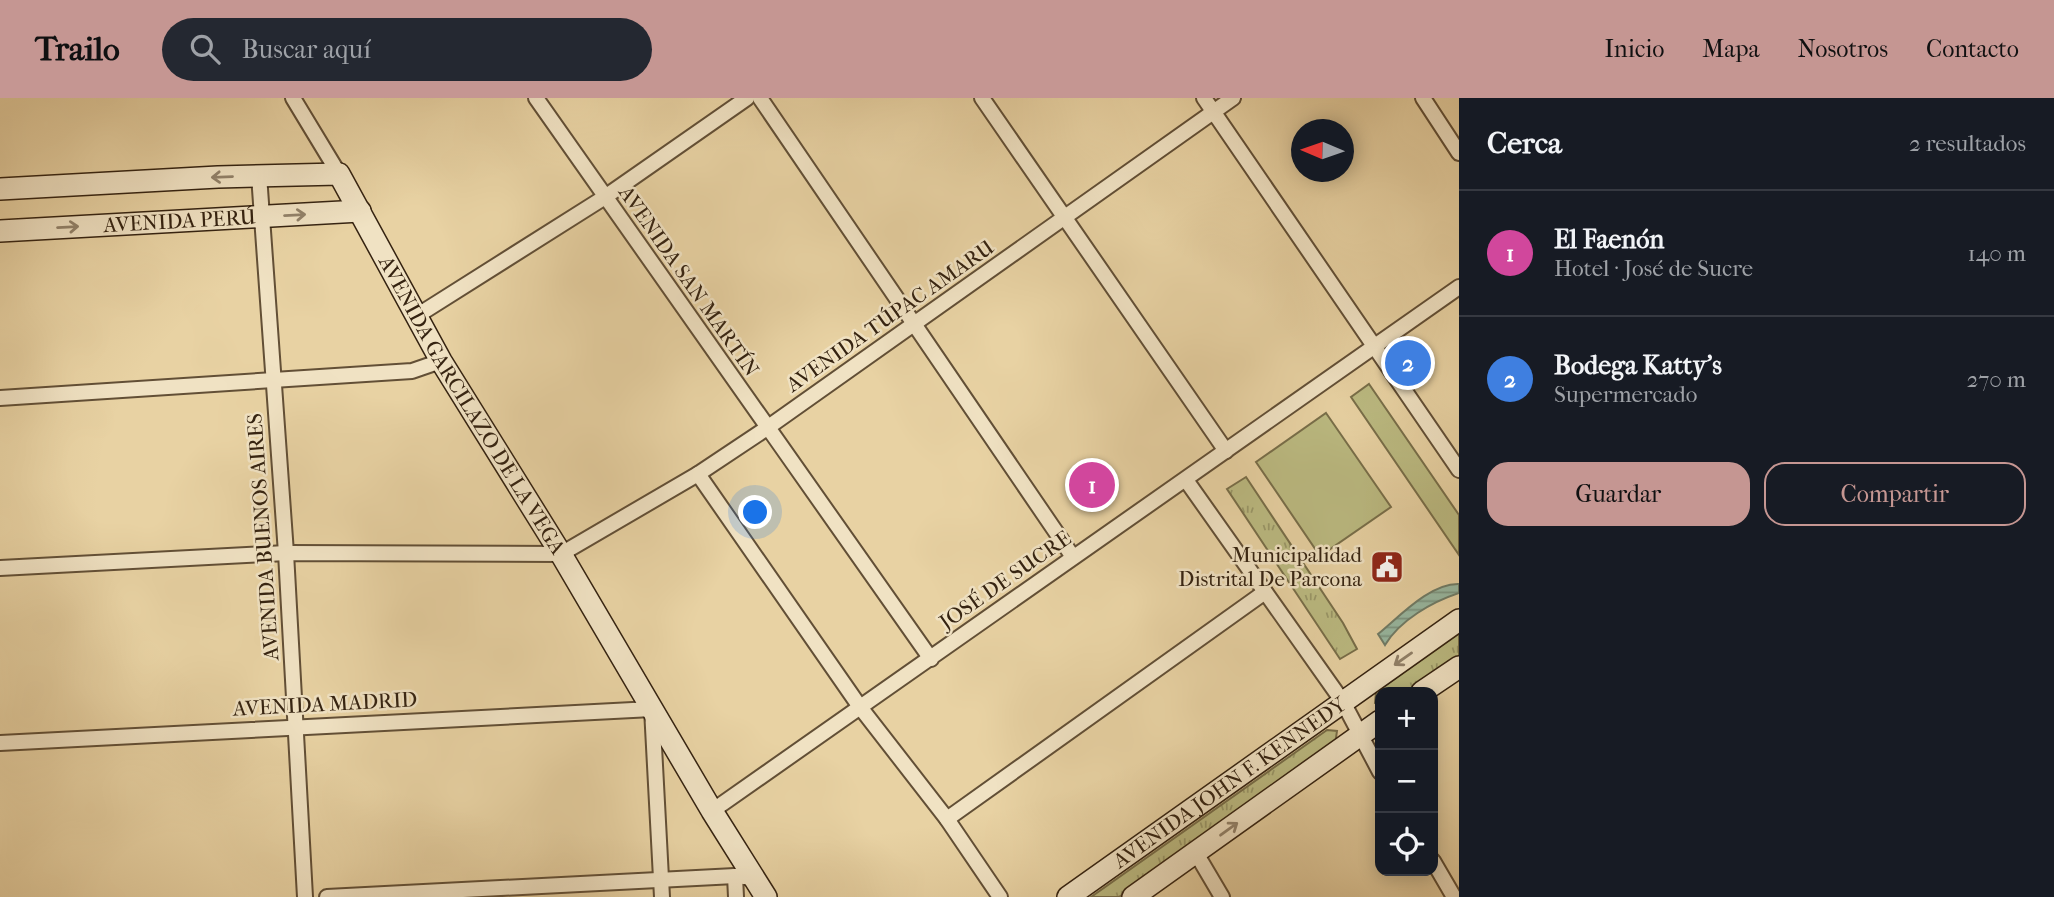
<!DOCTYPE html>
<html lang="es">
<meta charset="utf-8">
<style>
body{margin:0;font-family:"IM FELL French Canon",serif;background:#242831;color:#f1f3f6}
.controls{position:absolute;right:21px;bottom:21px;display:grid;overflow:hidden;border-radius:14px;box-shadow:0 4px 18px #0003}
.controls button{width:63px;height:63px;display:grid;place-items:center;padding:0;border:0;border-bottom:2px solid #363941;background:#171b24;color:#f1f3f6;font:35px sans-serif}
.compass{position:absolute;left:1291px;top:21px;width:63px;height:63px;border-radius:50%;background:#171b24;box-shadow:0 4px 18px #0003;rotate:272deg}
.you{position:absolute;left:756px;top:415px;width:24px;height:24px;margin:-18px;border:5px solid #fff;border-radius:50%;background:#1a73e8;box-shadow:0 0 0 10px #1a73e833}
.badge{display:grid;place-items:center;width:46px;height:46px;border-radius:50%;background:#c59692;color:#fff;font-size:23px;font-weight:700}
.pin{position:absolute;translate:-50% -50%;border:4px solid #fff;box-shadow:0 2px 7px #0006}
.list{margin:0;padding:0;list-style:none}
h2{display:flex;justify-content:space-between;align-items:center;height:91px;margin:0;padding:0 28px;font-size:30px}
h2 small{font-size:23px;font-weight:400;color:#9ea1a6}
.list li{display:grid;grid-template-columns:46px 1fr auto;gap:21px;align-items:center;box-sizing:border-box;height:126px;padding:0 28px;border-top:2px solid #363941}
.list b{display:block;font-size:26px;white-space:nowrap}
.list p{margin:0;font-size:23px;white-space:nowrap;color:#9ea1a6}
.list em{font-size:23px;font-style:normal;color:#9ea1a6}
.actions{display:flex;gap:14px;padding:21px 28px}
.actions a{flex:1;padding:16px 0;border:2px solid #c59692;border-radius:21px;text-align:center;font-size:24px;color:#c59692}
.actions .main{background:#c59692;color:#111}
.icon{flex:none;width:38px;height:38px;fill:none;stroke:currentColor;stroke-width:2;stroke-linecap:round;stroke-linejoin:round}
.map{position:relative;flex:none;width:1459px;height:799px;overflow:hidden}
header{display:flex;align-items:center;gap:42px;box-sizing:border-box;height:98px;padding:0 35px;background:#c59692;color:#111}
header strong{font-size:33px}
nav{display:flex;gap:38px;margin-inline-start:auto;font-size:24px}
.search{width:490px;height:63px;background:#242831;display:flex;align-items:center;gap:18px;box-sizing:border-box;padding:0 24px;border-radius:38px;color:#9ea1a6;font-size:26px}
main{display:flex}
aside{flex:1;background:#171b24}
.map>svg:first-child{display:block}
</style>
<header>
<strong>Trailo</strong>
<div class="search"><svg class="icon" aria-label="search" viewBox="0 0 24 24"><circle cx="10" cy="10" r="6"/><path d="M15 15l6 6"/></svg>Buscar aquí</div>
<nav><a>Inicio</a><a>Mapa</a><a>Nosotros</a><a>Contacto</a></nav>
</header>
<main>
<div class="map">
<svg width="1459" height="799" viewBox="0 0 1459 799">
<defs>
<pattern id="park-tufts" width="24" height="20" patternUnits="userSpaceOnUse" patternTransform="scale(1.75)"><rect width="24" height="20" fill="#bbba81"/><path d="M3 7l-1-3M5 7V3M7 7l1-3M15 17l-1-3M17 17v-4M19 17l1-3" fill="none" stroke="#999768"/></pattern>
<pattern id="water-rules" width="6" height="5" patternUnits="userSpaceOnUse" patternTransform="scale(1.75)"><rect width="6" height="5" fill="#98b8a1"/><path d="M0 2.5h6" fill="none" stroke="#7d9582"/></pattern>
</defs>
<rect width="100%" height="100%" fill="#e8d2a3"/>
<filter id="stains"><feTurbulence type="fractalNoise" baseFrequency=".00286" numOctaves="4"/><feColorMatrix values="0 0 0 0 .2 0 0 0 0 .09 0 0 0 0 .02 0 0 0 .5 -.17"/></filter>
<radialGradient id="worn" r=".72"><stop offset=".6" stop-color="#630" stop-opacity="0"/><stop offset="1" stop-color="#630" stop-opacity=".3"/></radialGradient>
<g fill="#bbba81" stroke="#786e49" stroke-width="2">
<path d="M1369,286L1459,417V457L1351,299Z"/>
<path d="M1326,315L1391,409L1320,458L1256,364Z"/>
</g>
<g fill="url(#park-tufts)" stroke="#786e49" stroke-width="2">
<path d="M1246,379L1343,525L1357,551L1340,561L1227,391Z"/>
<path d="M1459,535V560L1408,594H1380V606L1375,605L1376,594Z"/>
<path d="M1327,632L1337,633L1335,647L1119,799H1091Z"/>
</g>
<path fill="url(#water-rules)" stroke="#707c67" stroke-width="2" d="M1459,486V495C1432,504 1400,522 1385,547L1378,536C1399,519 1430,485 1459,486Z"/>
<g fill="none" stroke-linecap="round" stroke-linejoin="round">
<defs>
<g id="street">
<path d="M293,0L339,76"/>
<path d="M536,0L931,561"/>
<path d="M760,0L1073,459"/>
<path d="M982,0L1226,353"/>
<path d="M1204,0L1459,372"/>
<path d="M1423,0L1459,55"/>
<path d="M259,77L286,455L305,799"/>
<path d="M415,219L605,99L747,0"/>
<path d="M0,300L412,273L441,263"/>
<path d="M698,376L860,609L947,721L1000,799"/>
<path d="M1186,382L1343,604L1380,674"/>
<path d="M0,470L286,455L561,456L698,376L767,330L1233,0"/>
<path d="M0,645L652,611L662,799"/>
<path d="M712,713L1459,189"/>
<path d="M947,721L1265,494"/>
<path d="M1196,755L1222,799"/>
<path d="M1433,763L1454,799"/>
<path d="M735,778L736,799"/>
<path d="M327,799L735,778L754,780"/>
</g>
<g id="secondary">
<path id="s1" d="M0,91L218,79L339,76L441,263L561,456L712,713L766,799"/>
<path id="s2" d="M0,133L360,113"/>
<path d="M1422,594L1459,569"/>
<path id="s3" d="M1068,799L1459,522"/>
<path d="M1133,799L1380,623"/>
</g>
</defs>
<use href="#street" stroke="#624f36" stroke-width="18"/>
<use href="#secondary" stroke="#352311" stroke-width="24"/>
<use href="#street" stroke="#f0e2c3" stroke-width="14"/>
<use href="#secondary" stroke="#f0e2c3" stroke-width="21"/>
</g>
<defs><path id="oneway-shaft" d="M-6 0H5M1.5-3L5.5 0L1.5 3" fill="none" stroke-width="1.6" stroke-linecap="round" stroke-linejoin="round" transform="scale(1.75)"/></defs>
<g stroke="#92826a">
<use href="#oneway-shaft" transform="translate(222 79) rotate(178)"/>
<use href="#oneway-shaft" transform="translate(295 117) rotate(-3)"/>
<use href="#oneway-shaft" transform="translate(68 129) rotate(-3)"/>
<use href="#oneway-shaft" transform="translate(1403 561) rotate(145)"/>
<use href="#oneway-shaft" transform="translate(1229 731) rotate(-36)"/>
</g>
<defs>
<symbol id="civic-square" viewBox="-11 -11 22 22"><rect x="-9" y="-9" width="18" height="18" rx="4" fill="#8f2418" stroke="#f0e2c3"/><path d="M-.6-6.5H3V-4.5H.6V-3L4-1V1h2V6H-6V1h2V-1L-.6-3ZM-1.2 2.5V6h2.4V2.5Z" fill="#fff"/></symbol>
</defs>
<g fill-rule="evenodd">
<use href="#civic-square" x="1368" y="450" width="38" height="38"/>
</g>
<g text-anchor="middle" stroke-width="5" stroke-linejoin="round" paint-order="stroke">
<g font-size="21" fill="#352311" stroke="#f0e2c3">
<text dy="7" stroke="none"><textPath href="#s2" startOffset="180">AVENIDA PERÚ</textPath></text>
<text transform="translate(689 183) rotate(55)" y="7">AVENIDA SAN MARTÍN</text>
<text transform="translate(890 218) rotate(-35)" y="7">AVENIDA TÚPAC AMARU</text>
<text dy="7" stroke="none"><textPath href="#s1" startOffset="606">AVENIDA GARCILAZO DE LA VEGA</textPath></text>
<text transform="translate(263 439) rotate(-94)" y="7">AVENIDA BUENOS AIRES</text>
<text transform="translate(1005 482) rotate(-35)" y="7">JOSÉ DE SUCRE</text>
<text transform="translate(325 606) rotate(-3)" y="7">AVENIDA MADRID</text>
<text dy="7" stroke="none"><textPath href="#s3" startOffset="198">AVENIDA JOHN F. KENNEDY</textPath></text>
</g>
<g font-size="21" fill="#352311" stroke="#f0e2c3" text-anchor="end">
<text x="1362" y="464">Municipalidad<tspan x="1362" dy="24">Distrital De Parcona</tspan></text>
</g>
</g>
<rect width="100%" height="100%" filter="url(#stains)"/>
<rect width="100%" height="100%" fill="url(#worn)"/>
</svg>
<div class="controls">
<button>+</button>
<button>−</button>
<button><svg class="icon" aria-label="locate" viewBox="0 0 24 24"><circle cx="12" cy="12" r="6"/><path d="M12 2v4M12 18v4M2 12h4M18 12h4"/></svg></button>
</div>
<svg class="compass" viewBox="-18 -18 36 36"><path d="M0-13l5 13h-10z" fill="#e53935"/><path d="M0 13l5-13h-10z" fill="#9ea1a6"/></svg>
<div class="you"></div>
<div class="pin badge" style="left:1092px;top:387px;background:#d1479c">1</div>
<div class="pin badge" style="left:1408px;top:265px;background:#3f7fe0">2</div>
</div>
<aside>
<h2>Cerca<small>2 resultados</small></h2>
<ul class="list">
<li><span class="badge" style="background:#d1479c">1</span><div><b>El Faenón</b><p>Hotel · José de Sucre</p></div><em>140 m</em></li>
<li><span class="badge" style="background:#3f7fe0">2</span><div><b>Bodega Katty's</b><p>Supermercado</p></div><em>270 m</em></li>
</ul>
<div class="actions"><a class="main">Guardar</a><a>Compartir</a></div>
</aside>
</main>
